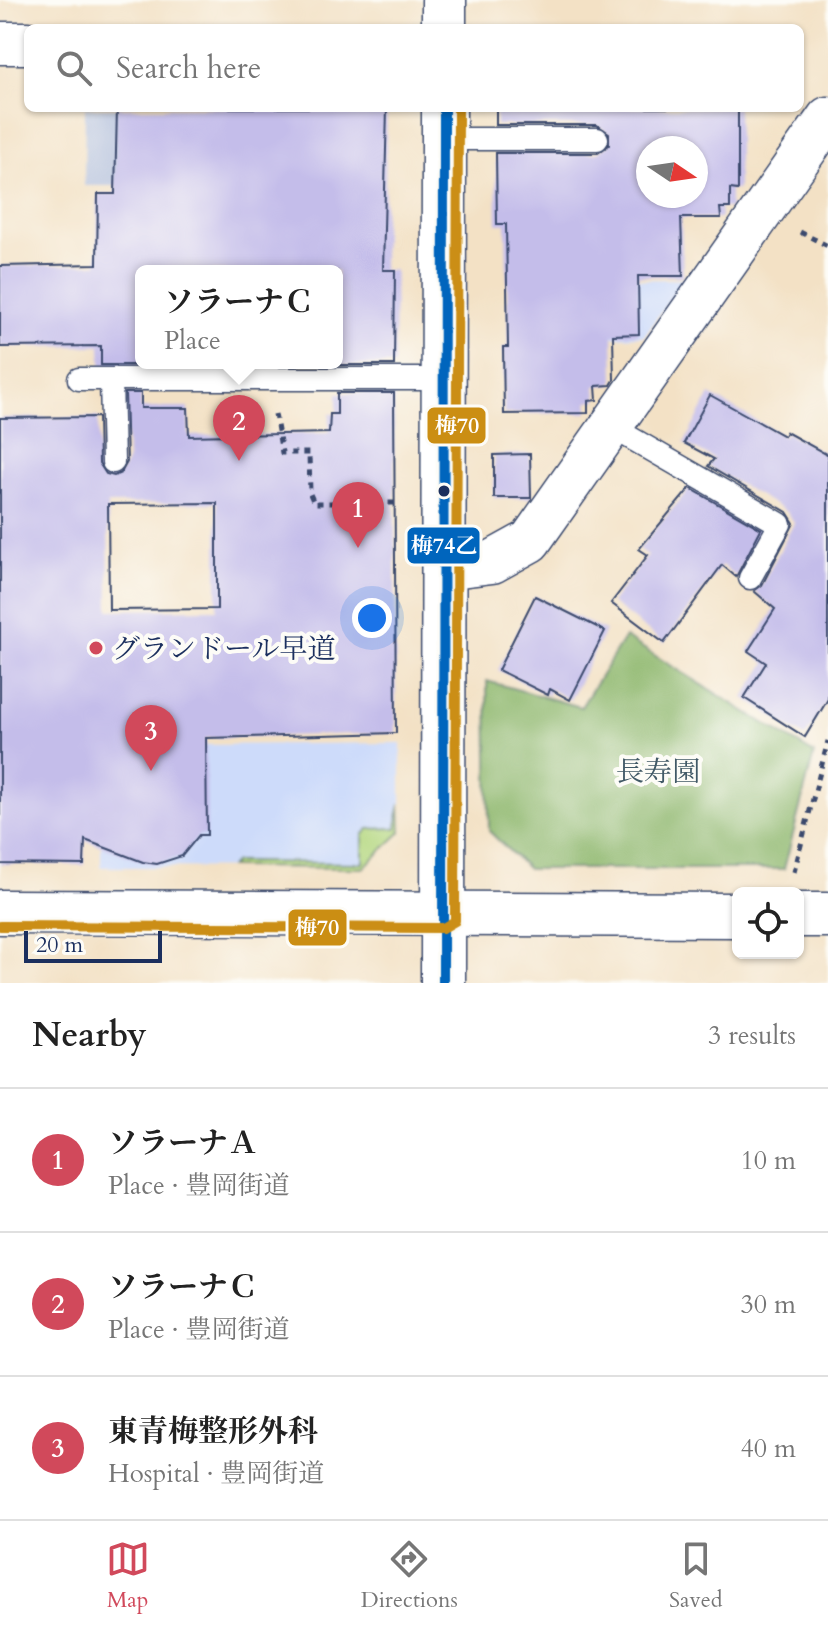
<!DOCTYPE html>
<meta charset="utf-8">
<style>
body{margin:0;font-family:Cardo,"Noto Serif JP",serif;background:#f6f6f6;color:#222}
.controls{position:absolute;right:24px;bottom:24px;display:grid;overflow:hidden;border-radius:12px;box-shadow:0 2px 6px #0004}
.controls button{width:72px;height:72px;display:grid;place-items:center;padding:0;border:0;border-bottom:2px solid #e0e0e0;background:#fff;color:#222;font:40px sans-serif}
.compass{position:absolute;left:636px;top:136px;width:72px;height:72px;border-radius:50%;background:#fff;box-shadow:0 2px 6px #0004;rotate:103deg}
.scale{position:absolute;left:24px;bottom:20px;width:138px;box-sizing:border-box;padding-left:8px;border:4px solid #1b2f5e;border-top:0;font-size:22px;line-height:28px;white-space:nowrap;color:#1b2f5e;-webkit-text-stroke:6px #fdfcf7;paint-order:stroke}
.you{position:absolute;left:372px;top:618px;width:28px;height:28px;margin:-20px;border:6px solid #fff;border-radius:50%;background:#1a73e8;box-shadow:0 0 0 12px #1a73e833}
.badge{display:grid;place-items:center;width:52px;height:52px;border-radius:50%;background:#d1495b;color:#fff;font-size:26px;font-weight:700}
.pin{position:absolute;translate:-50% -66px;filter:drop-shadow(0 2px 4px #0008)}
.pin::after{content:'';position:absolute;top:42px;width:28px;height:24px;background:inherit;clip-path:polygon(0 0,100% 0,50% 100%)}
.popup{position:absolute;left:135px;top:265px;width:208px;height:104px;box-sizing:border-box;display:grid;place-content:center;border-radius:12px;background:#fff;filter:drop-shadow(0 2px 6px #0005);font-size:26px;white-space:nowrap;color:#767676}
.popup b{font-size:30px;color:#222}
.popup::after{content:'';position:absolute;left:50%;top:100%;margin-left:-16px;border:16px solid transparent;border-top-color:#fff}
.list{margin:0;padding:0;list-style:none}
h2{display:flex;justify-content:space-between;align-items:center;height:104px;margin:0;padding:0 32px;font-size:34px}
h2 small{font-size:26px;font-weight:400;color:#767676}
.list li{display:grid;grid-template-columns:52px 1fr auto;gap:24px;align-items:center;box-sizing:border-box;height:144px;padding:0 32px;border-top:2px solid #e0e0e0}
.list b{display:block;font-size:30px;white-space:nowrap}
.list p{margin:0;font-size:26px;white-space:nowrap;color:#767676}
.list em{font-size:26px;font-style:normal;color:#767676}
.icon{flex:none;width:44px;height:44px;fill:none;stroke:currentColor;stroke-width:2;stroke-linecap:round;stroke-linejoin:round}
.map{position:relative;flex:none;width:828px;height:983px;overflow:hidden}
.search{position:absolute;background:#fff;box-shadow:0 2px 6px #0004;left:24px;right:24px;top:24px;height:88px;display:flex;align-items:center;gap:20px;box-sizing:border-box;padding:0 28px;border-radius:12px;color:#767676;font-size:30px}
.sheet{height:536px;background:#fff}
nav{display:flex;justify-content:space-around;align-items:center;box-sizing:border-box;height:112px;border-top:2px solid #e0e0e0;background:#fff;font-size:22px;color:#767676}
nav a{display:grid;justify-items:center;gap:4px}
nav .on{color:#d1495b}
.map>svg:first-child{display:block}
</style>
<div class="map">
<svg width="828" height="983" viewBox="0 0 828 983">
<rect width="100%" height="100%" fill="#fdfcf7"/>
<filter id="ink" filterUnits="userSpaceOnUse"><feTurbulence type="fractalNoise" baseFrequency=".0125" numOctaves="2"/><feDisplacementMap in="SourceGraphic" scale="16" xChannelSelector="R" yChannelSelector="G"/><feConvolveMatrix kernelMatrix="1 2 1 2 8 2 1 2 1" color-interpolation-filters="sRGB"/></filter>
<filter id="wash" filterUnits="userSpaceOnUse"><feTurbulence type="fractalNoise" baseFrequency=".006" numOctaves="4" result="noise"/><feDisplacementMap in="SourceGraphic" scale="32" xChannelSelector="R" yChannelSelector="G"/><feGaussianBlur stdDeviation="1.8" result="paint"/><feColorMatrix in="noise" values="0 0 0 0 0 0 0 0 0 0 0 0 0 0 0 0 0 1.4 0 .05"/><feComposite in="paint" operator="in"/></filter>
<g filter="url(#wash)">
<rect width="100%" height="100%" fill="#f3e1c5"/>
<g fill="#cddbfa">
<path d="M684,279L644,336L576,338L575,280Z"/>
<path d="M0,689L197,745L401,743V832L363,868L101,867V807Z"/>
</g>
<path fill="#b9c5de" d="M85,108H165V186H84Z"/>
<path fill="#b4d77f" stroke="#68836e" stroke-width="2" d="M400,804L401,832L363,868L230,867L235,862L363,863V835L369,829L397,828Z"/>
<path fill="#8fb86e" stroke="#557466" stroke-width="2" d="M625,637L814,754L784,869H528L489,831L487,681L581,707Z"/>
<g id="blocks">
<g fill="#c4bdea" fill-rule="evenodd">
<path d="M117,108H387L383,270H395L394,365H337V271H141V365H101V346L0,347V266L97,264L98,194H115Z"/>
<path d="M496,108H738V190L730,189V208H720L721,218H681L683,276H638L639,334L613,335L614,380L611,385L596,386L597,400L588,401V413L504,414L503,347H508L506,224H497L496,153H598L609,145V133L597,125H496ZM648,148H696V196H648Z"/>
<path d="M125,393H141V408H188L189,436L329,433L330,414H337V393H394L396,733L206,738L207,835H199L182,856L157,864L143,862L85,840L84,865L0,864V418L98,417L99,463L106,474L114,476L121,473L127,462ZM217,503V609L109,610L108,504Z"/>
<path d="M710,395L784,436L786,432L828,455V699L805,737L744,698L766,663L748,651L775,609L754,591L762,585L794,523L787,512L708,466L714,459L684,443Z"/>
<path d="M530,454L531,498H494V455Z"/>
<path d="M690,488L761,529L736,577L722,565L664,643L611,603L648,555L639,549Z"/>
<path d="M535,596L605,631L570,700L550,689L548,695L498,670Z"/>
</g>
</g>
</g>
<g filter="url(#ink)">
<use href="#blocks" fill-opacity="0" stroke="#3b4a6d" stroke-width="2"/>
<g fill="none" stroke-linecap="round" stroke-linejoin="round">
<defs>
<g id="lane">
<path d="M443,139H597"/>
<path d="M79,379H442"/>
<path d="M111,380L113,462"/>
<path d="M610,426L780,524L750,578"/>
</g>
<g id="street">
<path d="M0,43H28"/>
<path d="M443,568L492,562L530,541L828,118"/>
</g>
<g id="secondary">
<path d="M0,912L738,915"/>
<path d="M798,915H828"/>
</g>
<g id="primary">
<path d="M444,28V0"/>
<path d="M443,983L444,108"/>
</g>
</defs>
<use href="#lane" stroke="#3b4a6d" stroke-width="25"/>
<use href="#street" stroke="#3b4a6d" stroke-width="45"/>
<use href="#secondary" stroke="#3b4a6d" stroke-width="47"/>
<use href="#primary" stroke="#3b4a6d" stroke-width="47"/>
<g stroke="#3b4a6d" stroke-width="5" stroke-dasharray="6 6" stroke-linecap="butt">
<path d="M800,232L828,246"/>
<path d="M275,414L282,453H309L310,494L314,503H397"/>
<path d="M794,872L828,741"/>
</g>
<use href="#lane" stroke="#fff" stroke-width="22"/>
<use href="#street" stroke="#fff" stroke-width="42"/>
<use href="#secondary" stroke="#fff" stroke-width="44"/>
<use href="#primary" stroke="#fff" stroke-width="44"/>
<defs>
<path id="bus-1" d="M443,983L444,108"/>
<path id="bus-2" d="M0,926L443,928L455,921L458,108"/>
</defs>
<use href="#bus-1" stroke="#fdfcf7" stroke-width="16"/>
<use href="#bus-2" stroke="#fdfcf7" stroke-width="16"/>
<use href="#bus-1" stroke="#0065bd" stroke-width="10"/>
<use href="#bus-2" stroke="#cb8e13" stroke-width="10"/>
</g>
</g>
<circle fill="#1b2f5e" stroke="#fdfcf7" stroke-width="3" cx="444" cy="491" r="7"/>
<circle fill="#d1495b" stroke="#fdfcf7" stroke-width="3" cx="96" cy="648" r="8"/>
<g text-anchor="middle" stroke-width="8" stroke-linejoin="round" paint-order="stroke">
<g font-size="28" fill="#1b2f5e" stroke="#fdfcf7" text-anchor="start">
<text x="112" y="658">グランドール早道</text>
</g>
<g font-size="28" fill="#415966" stroke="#fdfcf7">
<text x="658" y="781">長寿園</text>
</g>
</g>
<g stroke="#fdfcf7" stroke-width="3">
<rect x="426" y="406" width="61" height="39" rx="8" fill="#cb8e13"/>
<rect x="406" y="526" width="75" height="39" rx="8" fill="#0065bd"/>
<rect x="287" y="908" width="61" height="39" rx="8" fill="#cb8e13"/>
</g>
<g font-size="22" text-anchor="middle" font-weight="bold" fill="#fff">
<text x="457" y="433">梅70</text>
<text x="444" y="553">梅74乙</text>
<text x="317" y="935">梅70</text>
</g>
</svg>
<div class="controls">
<button><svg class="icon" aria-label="locate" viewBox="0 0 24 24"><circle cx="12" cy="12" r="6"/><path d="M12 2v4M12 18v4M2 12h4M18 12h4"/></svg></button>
</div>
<svg class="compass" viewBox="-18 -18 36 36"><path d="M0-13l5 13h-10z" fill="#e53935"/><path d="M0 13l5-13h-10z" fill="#767676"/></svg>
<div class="scale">20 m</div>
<div class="you"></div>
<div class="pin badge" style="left:358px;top:548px">1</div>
<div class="pin badge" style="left:239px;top:461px">2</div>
<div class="popup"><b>ソラーナＣ</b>Place</div>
<div class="pin badge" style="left:151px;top:771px">3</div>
<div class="search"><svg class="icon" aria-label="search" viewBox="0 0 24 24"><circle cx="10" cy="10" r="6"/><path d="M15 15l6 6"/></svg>Search here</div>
</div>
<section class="sheet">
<h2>Nearby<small>3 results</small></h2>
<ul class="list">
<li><span class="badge">1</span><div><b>ソラーナＡ</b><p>Place · 豊岡街道</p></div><em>10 m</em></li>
<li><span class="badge">2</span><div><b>ソラーナＣ</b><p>Place · 豊岡街道</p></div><em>30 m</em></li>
<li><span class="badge">3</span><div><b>東青梅整形外科</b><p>Hospital · 豊岡街道</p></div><em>40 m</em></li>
</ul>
</section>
<nav>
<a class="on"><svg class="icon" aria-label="map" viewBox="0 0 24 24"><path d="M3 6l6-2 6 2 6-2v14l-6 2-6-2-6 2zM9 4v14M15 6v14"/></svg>Map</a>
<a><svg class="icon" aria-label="directions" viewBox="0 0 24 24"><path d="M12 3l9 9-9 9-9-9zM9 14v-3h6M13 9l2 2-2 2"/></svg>Directions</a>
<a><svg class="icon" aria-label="saved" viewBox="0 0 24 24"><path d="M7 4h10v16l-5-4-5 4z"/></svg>Saved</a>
</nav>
